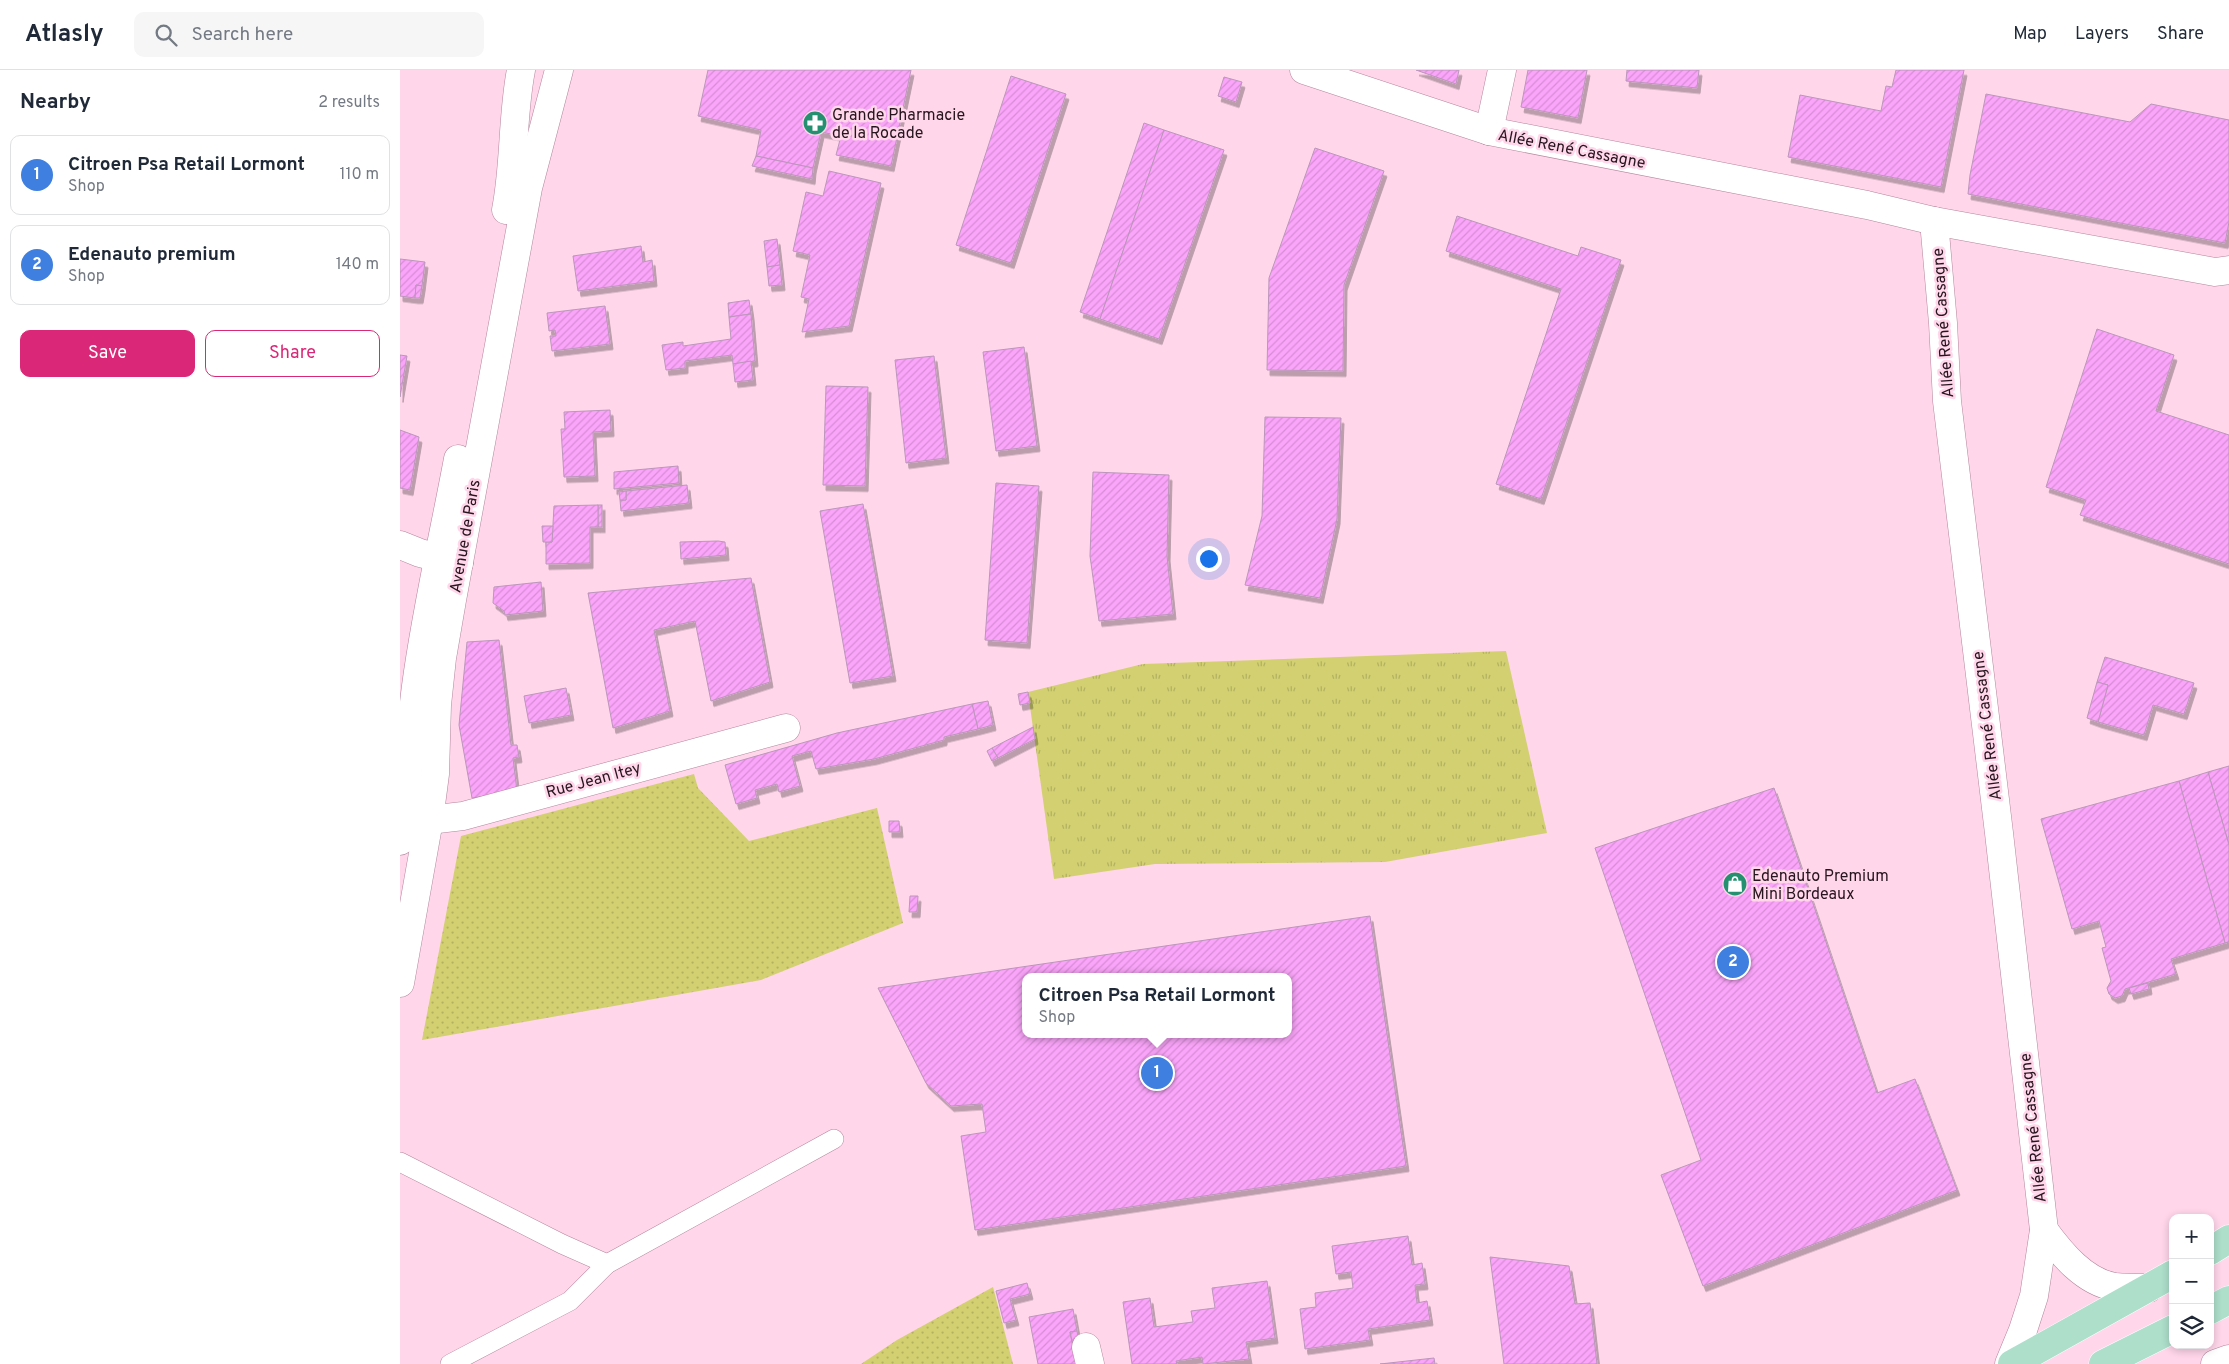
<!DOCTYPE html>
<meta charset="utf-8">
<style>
body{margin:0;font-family:Overpass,sans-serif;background:#f6f6f7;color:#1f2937}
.controls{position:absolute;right:15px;bottom:15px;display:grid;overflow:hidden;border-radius:10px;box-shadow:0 2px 8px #0003}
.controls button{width:45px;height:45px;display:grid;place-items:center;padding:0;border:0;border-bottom:1px solid #e0e1e3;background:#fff;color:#1f2937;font:25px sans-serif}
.you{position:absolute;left:808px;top:488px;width:18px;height:18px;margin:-12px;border:4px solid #fff;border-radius:50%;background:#1a73e8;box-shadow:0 0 0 8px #1a73e833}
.badge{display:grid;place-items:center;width:32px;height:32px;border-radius:50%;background:#db2777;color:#fff;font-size:16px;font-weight:700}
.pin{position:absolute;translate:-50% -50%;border:2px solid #fff;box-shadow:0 1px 5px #0006}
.popup{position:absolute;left:622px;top:903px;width:270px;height:65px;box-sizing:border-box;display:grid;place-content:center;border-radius:10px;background:#fff;filter:drop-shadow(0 1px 4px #0005);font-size:16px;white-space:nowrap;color:#747a83}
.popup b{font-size:19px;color:#1f2937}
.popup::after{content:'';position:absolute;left:50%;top:100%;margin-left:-10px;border:10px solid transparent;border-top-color:#fff}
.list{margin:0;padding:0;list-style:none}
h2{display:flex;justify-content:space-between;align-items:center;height:65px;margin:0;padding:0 20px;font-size:21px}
h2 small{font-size:16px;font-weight:400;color:#747a83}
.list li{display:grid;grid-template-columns:32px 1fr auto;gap:15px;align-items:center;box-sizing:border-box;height:80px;margin:0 10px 10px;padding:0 10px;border:1px solid #e0e1e3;border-radius:10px}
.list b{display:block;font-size:19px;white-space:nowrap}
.list p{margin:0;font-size:16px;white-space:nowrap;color:#747a83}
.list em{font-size:16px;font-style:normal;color:#747a83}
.actions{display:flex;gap:10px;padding:15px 20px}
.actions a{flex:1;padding:11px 0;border:1px solid #db2777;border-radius:10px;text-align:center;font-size:18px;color:#db2777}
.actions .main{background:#db2777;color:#fff}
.icon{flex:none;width:28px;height:28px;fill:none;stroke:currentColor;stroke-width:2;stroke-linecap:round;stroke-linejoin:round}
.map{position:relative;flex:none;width:1829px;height:1294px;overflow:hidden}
header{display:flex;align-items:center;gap:30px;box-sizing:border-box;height:70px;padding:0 25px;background:#fff;border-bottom:1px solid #e0e1e3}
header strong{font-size:24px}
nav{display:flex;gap:28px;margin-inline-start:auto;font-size:18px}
.search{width:350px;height:45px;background:#f6f6f7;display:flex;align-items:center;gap:12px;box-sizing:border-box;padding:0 18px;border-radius:10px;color:#747a83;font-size:19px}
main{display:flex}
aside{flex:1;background:#fff}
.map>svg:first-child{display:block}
</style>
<header>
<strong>Atlasly</strong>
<div class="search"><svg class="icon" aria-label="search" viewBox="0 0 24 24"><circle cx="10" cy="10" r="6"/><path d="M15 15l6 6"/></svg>Search here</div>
<nav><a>Map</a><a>Layers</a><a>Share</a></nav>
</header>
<main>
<aside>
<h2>Nearby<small>2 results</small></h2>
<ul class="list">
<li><span class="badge" style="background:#3f7fe0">1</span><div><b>Citroen Psa Retail Lormont</b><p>Shop</p></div><em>110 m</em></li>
<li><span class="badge" style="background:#3f7fe0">2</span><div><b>Edenauto premium</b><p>Shop</p></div><em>140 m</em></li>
</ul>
<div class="actions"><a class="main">Save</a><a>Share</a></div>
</aside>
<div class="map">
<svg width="1829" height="1294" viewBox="0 0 1829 1294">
<defs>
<pattern id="grass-tufts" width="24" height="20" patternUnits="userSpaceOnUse" patternTransform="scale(1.25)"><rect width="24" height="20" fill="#d2d071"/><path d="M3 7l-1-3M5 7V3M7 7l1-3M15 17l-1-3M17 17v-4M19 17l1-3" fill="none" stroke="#b4b261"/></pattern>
<pattern id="garden-dots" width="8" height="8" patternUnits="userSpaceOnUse" patternTransform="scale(1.25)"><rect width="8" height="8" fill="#d2d071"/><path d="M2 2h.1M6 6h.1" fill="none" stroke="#b4b261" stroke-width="1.8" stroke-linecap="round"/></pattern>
<pattern id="building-hatch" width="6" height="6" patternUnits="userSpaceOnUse" patternTransform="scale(1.25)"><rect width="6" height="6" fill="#fba5fa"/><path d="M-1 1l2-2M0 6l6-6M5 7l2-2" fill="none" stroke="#d78dd6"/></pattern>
<filter id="shadow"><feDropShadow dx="3" dy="5.5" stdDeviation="0" flood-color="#0004"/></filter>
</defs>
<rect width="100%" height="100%" fill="#ffd6ea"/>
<path fill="url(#grass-tufts)" d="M1106,581L1147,763L985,792L755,794L654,809L628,622L743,594Z"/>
<g fill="url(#garden-dots)">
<path d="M294,704L298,718L349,771L477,738L503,853L361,910L22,970L61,766Z"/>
<path d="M593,1217L613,1294H461L497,1270Z"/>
</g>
<g fill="url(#building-hatch)" stroke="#bb96ba" fill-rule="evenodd" filter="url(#shadow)">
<path d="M308,0H511L491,96L436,85L441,66L421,62L413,98L356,86L361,60L298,46Z"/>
<path d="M1016,0H1059L1056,14Z"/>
<path d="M1128,0H1187L1178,48L1121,37Z"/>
<path d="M1227,0H1299L1297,18L1226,11Z"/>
<path d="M1496,0H1564L1541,117L1388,87L1400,25L1481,41L1486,16L1492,17Z"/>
<path d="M611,6L666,24L611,193L556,175Z"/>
<path d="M824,7L842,12L836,32L818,26Z"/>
<path d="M1586,24L1730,52L1751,34L1829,50V152L1825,173L1568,124L1570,105Z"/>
<path d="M744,53L764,60L700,249L680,242Z"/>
<path d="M764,60L824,80L759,269L700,249Z"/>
<path d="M915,78L984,101L944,215L943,301L867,300L869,208Z"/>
<path d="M356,86L413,98L412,109L352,96Z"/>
<path d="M429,101L481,113L449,256L402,262L409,229L401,227L410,185L393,181L406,122L423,126Z"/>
<path d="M1057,146L1178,186L1181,177L1221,190L1141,429L1096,414L1161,219L1046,181Z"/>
<path d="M377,169L380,195L367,197L364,171Z"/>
<path d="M241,176L243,192L252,190L254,211L178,221L173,186Z"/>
<path d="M0,189L25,192L22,216L16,215L15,228L0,226Z"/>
<path d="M380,195L382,215L369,216L367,197Z"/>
<path d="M16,215L22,216L20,228H15Z"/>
<path d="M349,230L351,244L329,247L328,233Z"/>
<path d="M205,236L210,274L152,281L150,266H156L155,260L149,261L147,243Z"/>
<path d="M351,244L355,291L333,294L332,285L285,291V298L266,300L262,275L283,272V276L331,269L329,247Z"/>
<path d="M1697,259L1774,285L1756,341L1829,365V494L1680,445L1686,430L1646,417Z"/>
<path d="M624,277L637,376L596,381L583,282Z"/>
<path d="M0,285L7,286L0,327Z"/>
<path d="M534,286L546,388L506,393L495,290Z"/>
<path d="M351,291L353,310L335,312L333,294Z"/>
<path d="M426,316L468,317L465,416L423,415Z"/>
<path d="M210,340L211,361L193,362L195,406L164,407L161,359H165L164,342Z"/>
<path d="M865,347L941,348L937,449L920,528L845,515L862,446Z"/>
<path d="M0,360L19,367L10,420L0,418Z"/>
<path d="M278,396L279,413L214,419V402Z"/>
<path d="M693,402L769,405L767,486L773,544L699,551L690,486Z"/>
<path d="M596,413L639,416L627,573L585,570Z"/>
<path d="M287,415L289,433L221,441L220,430H226V421Z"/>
<path d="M226,421V430H220L219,422Z"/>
<path d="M463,434L493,606L450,613L420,441Z"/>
<rect x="198" y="435" width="4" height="22"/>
<path d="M198,435V457H190V493L146,494V472H152L154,436Z"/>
<path d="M142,456H153L152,472H143Z"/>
<path d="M318,471L325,472L326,485L281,489L280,472Z"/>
<path d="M351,508L370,612L311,631L295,551L254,560L270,641L213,658L188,523Z"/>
<path d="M141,512L143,541L105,545L104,541L93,533L94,517Z"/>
<path d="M99,570L111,675H117L119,687L113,688L117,721L72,728L59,655L67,572Z"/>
<path d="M1705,587L1794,613L1784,644L1753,635L1744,665L1698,652L1708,615L1697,612Z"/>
<path d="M1697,612L1708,615L1698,652L1687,648Z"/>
<path d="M166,618L171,645L129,653L124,626Z"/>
<path d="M628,622L630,633L620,635L618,624Z"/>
<path d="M588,631L593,655L578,659L572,634Z"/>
<path d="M572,634L578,659L544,667V670L474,689L416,699L411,681L392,686L400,716L379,722L377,714L355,720L357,728L336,734L325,695L437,663Z"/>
<path d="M633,657L635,669L598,688L592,678Z"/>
<path d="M592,678L598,688L592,691L587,681Z"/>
<path d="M1829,696V775L1808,702Z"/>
<path d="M1808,702L1829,775V872L1825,873L1779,711Z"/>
<path d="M1779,711L1825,873L1771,889L1776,904L1725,919L1722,926L1715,928L1709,924L1707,918L1711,911L1702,878L1706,877L1699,851L1672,859L1641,749Z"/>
<path d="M1374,718L1477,1023L1515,1009L1557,1120L1303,1216L1261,1105L1301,1090L1195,778Z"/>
<path d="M489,751H499L500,762H489Z"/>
<path d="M510,826H518L517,842H509Z"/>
<path d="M970,846L1006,1096L575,1160L561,1066L586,1062L582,1034L551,1036L526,1013L478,918ZM626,907H888V964H626Z"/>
<path d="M1748,913L1749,919L1731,924L1729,918Z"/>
<path d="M1008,1166L1012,1195L1022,1193L1025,1214L1015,1215L1017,1233L1027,1231L1030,1250L968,1259L970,1270L905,1279L900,1239L916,1237L915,1223L953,1218L951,1202L936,1204L932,1176Z"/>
<path d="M1090,1187L1169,1196L1175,1234L1190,1233L1197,1294H1104Z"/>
<path d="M867,1211L875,1268L846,1272L849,1289L803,1294L802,1287L776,1291L777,1294H732L723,1232L750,1228L754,1257L793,1252L791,1241L815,1238L812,1218Z"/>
<path d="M627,1213L630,1224L610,1229L616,1250L604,1253L596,1221Z"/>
<path d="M673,1239L677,1261L670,1262L675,1288L683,1294H638L629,1247Z"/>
<path d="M677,1261L679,1273L673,1275L670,1262Z"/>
<path d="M1034,1288L1035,1294H980Z"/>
</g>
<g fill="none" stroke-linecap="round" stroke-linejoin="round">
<defs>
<g id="service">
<path d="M0,1092L162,1174L207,1194"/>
<path d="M50,1294L170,1231L207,1194L434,1069"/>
</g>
<g id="minor">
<path d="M904,0L1089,61L1467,135L1534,151L1815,202L1829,200"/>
<path d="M1089,61L1102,0"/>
<path d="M1534,151L1543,253L1547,331L1599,763L1644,1160"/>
<path d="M0,475L20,483L59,493"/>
<path d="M6,756L29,750L63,746L386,658"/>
<path d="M686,1277L690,1294"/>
<path d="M1609,1294L1623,1260L1634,1226L1644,1160C1661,1183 1684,1212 1715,1217C1726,1218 1738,1218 1749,1218"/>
<path d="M1815,1294L1829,1289"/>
</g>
<g id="secondary">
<path d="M106,140C115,94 112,46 121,0"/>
<path d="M0,771C8,720 9,668 16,616C26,540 44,464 58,389"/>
<path d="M0,913L29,750L35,704L37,635L42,588L52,530L128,118L159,0"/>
</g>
<g id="primary">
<path d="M1810,1181L1829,1169"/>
<path d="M1810,1240L1829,1230"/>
<path d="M1612,1294L1773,1204"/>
<path d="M1703,1294L1773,1259"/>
</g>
</defs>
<use href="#service" stroke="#b4859c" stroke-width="20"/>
<use href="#minor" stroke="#b4859c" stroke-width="29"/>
<use href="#secondary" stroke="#b4859c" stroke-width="29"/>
<use href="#primary" stroke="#fff" stroke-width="29"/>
<use href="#service" stroke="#fff" stroke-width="19"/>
<use href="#minor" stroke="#fff" stroke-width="28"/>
<use href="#secondary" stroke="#fff" stroke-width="28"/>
<use href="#primary" stroke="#addfcb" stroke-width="28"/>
</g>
<defs>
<symbol id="pharmacy-disc" viewBox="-11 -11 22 22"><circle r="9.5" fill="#24906f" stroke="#ffd6ea"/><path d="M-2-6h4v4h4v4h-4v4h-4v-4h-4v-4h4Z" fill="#fff"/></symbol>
<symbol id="shop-disc" viewBox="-11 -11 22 22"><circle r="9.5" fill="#24906f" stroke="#ffd6ea"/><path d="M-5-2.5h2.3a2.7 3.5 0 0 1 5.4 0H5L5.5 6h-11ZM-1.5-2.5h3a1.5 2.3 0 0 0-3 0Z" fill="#fff"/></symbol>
</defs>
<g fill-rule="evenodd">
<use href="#pharmacy-disc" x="401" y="39" width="28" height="28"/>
<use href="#shop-disc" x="1321" y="800" width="28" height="28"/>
</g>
<g text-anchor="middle" stroke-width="5" stroke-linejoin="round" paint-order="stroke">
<g font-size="16" fill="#26151e" stroke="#ffd6ea" text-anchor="start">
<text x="432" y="50">Grande Pharmacie<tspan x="432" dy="18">de la Rocade</tspan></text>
<text x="1352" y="811">Edenauto Premium<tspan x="1352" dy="18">Mini Bordeaux</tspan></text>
</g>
<g font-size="16" fill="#26151e" stroke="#ffd6ea">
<text transform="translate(1172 78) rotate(11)" y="6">Allée René Cassagne</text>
<text transform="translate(1542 253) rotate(-94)" y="6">Allée René Cassagne</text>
<text transform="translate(64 466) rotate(-80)" y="6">Avenue de Paris</text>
<text transform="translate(1586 656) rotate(-97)" y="6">Allée René Cassagne</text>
<text transform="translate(193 709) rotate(-15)" y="6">Rue Jean Itey</text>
<text transform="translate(1632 1058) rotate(-96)" y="6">Allée René Cassagne</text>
</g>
</g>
</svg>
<div class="controls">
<button>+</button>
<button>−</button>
<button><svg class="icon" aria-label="layers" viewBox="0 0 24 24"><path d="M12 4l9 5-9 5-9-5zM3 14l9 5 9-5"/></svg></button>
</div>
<div class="you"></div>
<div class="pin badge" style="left:757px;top:1003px;background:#3f7fe0">1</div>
<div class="popup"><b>Citroen Psa Retail Lormont</b>Shop</div>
<div class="pin badge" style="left:1333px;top:892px;background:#3f7fe0">2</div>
</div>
</main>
